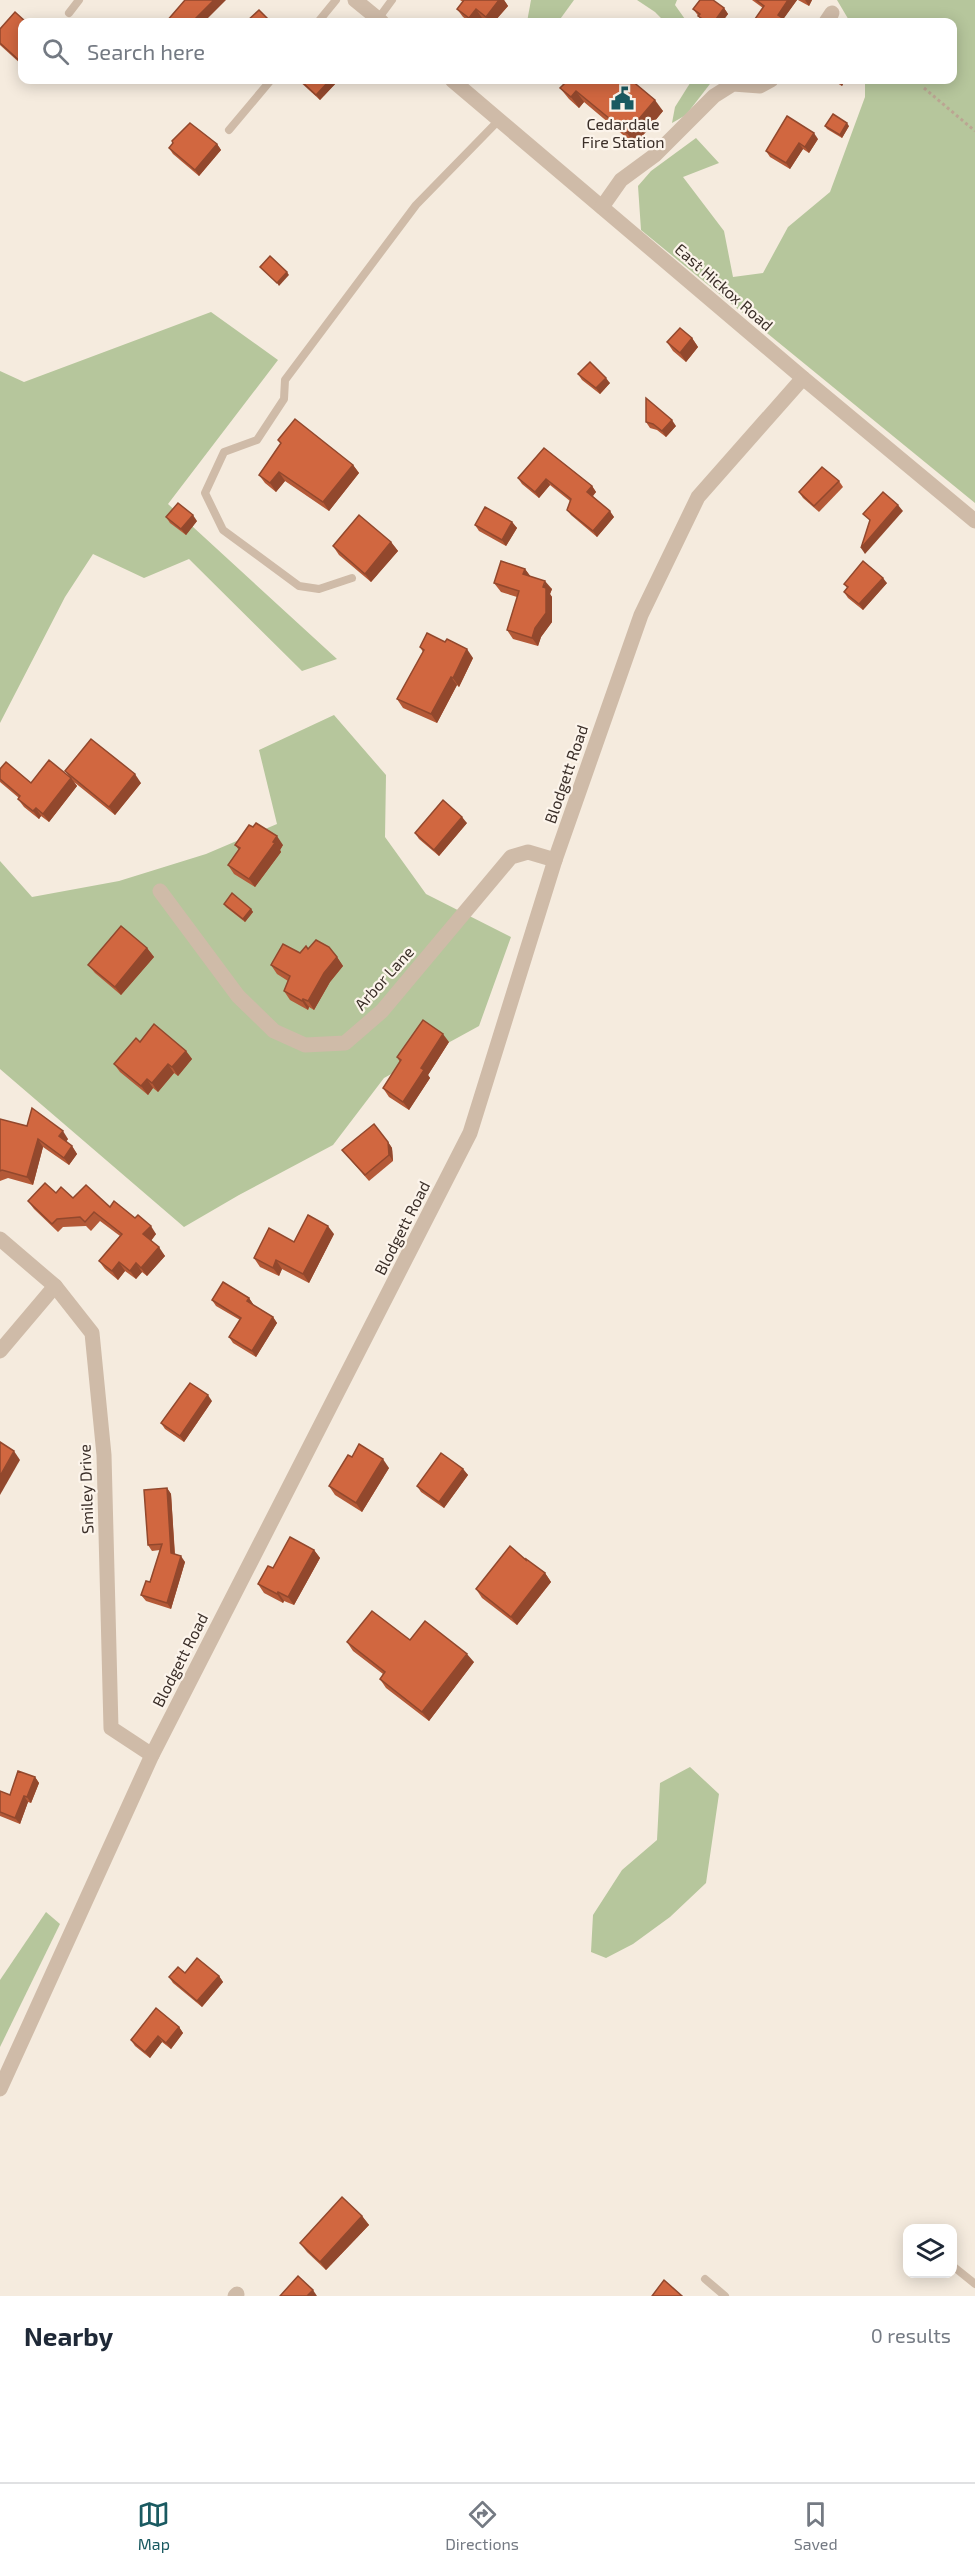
<!DOCTYPE html>
<style>
body{margin:0;font-family:"Exo 2",sans-serif;background:#f2f2f3;color:#1f2937}
.controls{position:absolute;right:18px;bottom:18px;display:grid;overflow:hidden;border-radius:12px;box-shadow:0 3px 15px #0003}
.controls button{width:54px;height:54px;display:grid;place-items:center;padding:0;border:0;border-bottom:2px solid #e0e1e3;background:#fff;color:#1f2937;font:30px sans-serif}
.list{margin:0;padding:0;list-style:none}
h2{display:flex;justify-content:space-between;align-items:center;height:78px;margin:0;padding:0 24px;font-size:26px}
h2 small{font-size:20px;font-weight:400;color:#747a83}
.icon{flex:none;width:33px;height:33px;fill:none;stroke:currentColor;stroke-width:2;stroke-linecap:round;stroke-linejoin:round}
.map{position:relative;flex:none;width:975px;height:2296px;overflow:hidden}
.search{position:absolute;background:#fff;box-shadow:0 3px 15px #0003;left:18px;right:18px;top:18px;height:66px;display:flex;align-items:center;gap:15px;box-sizing:border-box;padding:0 21px;border-radius:12px;color:#747a83;font-size:22px}
.sheet{height:186px;background:#fff}
nav{display:flex;justify-content:space-around;align-items:center;box-sizing:border-box;height:84px;border-top:2px solid #e0e1e3;background:#fff;font-size:16px;color:#747a83}
nav a{display:grid;justify-items:center;gap:3px}
nav .on{color:#1a5a61}
.map>svg:first-child{display:block}
</style>
<div class="map">
<svg width="975" height="2296" viewBox="0 0 975 2296">
<rect width="100%" height="100%" fill="#f5ebde"/>
<g fill="#b6c69c">
<path d="M531,0H574L558,22H527Z"/>
<path d="M637,0H677L675,5L687,22H665L655,12Z"/>
<path d="M837,0H975V503L641,230L638,186L651,171L696,138L719,163L683,177L724,231L733,277L763,273L788,227L830,192L865,97V80H952V22H850Z"/>
<path d="M692,80H713L686,115L672,123L675,107Z"/>
<path d="M211,312L278,360L168,504L337,659L302,671L189,559L144,578L93,554L65,597L0,723V371L24,382Z"/>
<path d="M334,715L386,775L385,837L426,894L511,937L479,1026L384,1078L333,1145L239,1195L184,1227L0,1069V861L32,897L119,881L206,854L277,824L259,750Z"/>
<path d="M690,1767L719,1794L706,1883L670,1917L633,1944L606,1958L591,1952L593,1915L622,1870L657,1840L660,1783Z"/>
<path d="M46,1912L60,1924L0,2047V1980Z"/>
</g>
<g fill="none" stroke-linecap="round" stroke-linejoin="round">
<path stroke="#bba592" stroke-width="3" stroke-dasharray="3 3" stroke-linecap="butt" d="M924,88L975,131"/>
<g stroke="#cfbba8" stroke-width="8">
<path d="M69,13L79,0"/>
<path d="M378,19L392,0"/>
<path d="M318,22L336,0"/>
<path d="M229,130L271,80"/>
<path d="M352,578L319,589L299,586L223,530L205,493L224,452L257,440L284,399L285,380L416,205L500,119"/>
<path d="M954,2267L975,2284"/>
<path d="M705,2279L725,2296"/>
</g>
<g stroke="#cfbba8" stroke-width="15">
<path d="M355,0L382,22"/>
<path d="M826,22L832,13"/>
<path d="M452,80L803,378L975,521"/>
<path d="M602,207L621,180L655,155L714,96L733,84L760,86L771,80"/>
<path d="M160,891L238,996L274,1031L305,1045L345,1043L382,1011L511,857L528,852L555,860"/>
<path d="M0,1239L55,1286L92,1333L104,1455L111,1728L152,1755"/>
<path d="M0,1351L55,1286"/>
<path d="M0,2089L152,1755L470,1133L555,860L641,615L698,497L803,378"/>
<path d="M235,2296L237,2294"/>
</g>
</g>
<g fill="#b45937">
<path d="M460,0H504L508,6L494,22H488L482,18L478,22H470L463,17L457,9L463,2Z"/>
<path d="M752,0H797L783,19L788,22H758L755,19L763,8Z"/>
<path d="M798,0H812L809,6Z"/>
<path d="M724,8L728,14L722,22H703L693,9Z"/>
<path d="M22,22V65L0,45V29Z"/>
<path d="M298,80H335L337,82L320,100Z"/>
<path d="M560,80H631L663,111L635,145L584,102L579,108L569,99L560,88L564,84Z"/>
<path d="M832,80H845L842,86Z"/>
<path d="M825,126H849L842,138L827,129Z"/>
<path d="M818,139L809,153L803,149L790,169L770,157L766,151Z"/>
<path d="M217,144L221,150L199,176L173,154L169,148Z"/>
<path d="M692,338L698,347L686,362L673,351L667,342Z"/>
<path d="M578,374L610,383L600,394L582,380Z"/>
<path d="M646,422L676,426L666,437L657,430L650,428Z"/>
<path d="M278,440L353,465L359,473L329,511L285,481L276,492L265,483L259,475L281,444Z"/>
<path d="M544,448L592,486L596,492L593,496L614,517L597,537L571,515L567,510L570,501L550,485L539,498L522,484L518,478Z"/>
<path d="M839,481L843,487L819,512L803,498L799,492Z"/>
<path d="M166,517L197,521L186,535L170,523Z"/>
<path d="M512,522L517,528L506,546L479,531L475,525Z"/>
<path d="M391,542L398,551L371,582L339,555L333,546Z"/>
<path d="M525,569L530,576L552,589L550,594L552,597V622L541,637L538,646L513,639L507,630L517,597L501,592L494,583Z"/>
<path d="M887,583L863,610L848,598L844,592L847,588L844,584Z"/>
<path d="M420,647L473,658L459,687L457,685L437,723L403,708L397,699L423,652Z"/>
<path d="M0,769L31,783L69,776L65,771L141,783L115,815L74,782L77,786L49,822L41,816L39,819L24,807L18,799L19,798L0,782Z"/>
<path d="M467,823L439,856L419,839L415,833Z"/>
<path d="M235,845H283L280,850L281,852L255,887L234,874L228,865L239,850Z"/>
<path d="M224,904L251,909L253,912L245,922L226,907Z"/>
<path d="M147,948L154,957L121,995L95,973L88,965Z"/>
<path d="M308,949L337,957L343,966L330,982L314,1010L309,1007L308,1010L290,1000L284,991L288,981L277,974L271,965L300,953Z"/>
<path d="M140,1042L186,1051L192,1059L178,1076L174,1073L158,1092L153,1088L148,1095L120,1072L114,1064Z"/>
<path d="M449,1042L428,1075L430,1078L409,1110L389,1097L383,1088L400,1062L397,1057Z"/>
<path d="M0,1119L68,1139L66,1142L72,1146L77,1154L69,1165L43,1147L33,1185L8,1178L0,1181Z"/>
<path d="M388,1142L392,1148L393,1161L369,1181L342,1150Z"/>
<path d="M56,1193L110,1207L156,1234L151,1241L165,1256L147,1276L142,1272L136,1279L125,1271L118,1280L105,1269L99,1261L120,1236L100,1221L91,1231L86,1226L63,1227L58,1232L34,1209L28,1201Z"/>
<path d="M334,1234L309,1283L282,1269L279,1276L260,1267L254,1258L294,1242Z"/>
<path d="M249,1298L253,1304V1305L273,1317L277,1323L256,1357L233,1343L229,1337L240,1320L216,1306L212,1300Z"/>
<path d="M212,1401L184,1442L165,1429L161,1423Z"/>
<path d="M352,1457L389,1468L362,1512L335,1495L329,1486Z"/>
<path d="M463,1469L468,1475L444,1508L421,1492L417,1486Z"/>
<path d="M167,1488L171,1494L175,1554L185,1562L171,1609L146,1601L141,1595L150,1582L160,1550L152,1551L148,1545Z"/>
<path d="M314,1550L320,1558L294,1605L284,1601L283,1603L264,1593L258,1584Z"/>
<path d="M526,1560L545,1573L551,1582L517,1625L482,1598L476,1589Z"/>
<path d="M347,1642L474,1662L429,1721L386,1688L380,1679L383,1674L353,1651Z"/>
<path d="M35,1777L39,1783L31,1803L28,1802L20,1824L0,1816V1791L10,1795Z"/>
<path d="M185,1973L219,1976L223,1982L202,2007L173,1983L169,1977Z"/>
<path d="M179,2027L183,2033L171,2049L162,2042L150,2058L135,2046L131,2040Z"/>
<path d="M362,2216L369,2225L326,2270L307,2252L300,2243Z"/>
</g>
<g fill="#92482d">
<path d="M214,0H226L204,22H192Z"/>
<path d="M499,0H504L508,6L494,22H490L486,17Z"/>
<path d="M788,0H797L782,21L778,15Z"/>
<path d="M805,0H812L809,6Z"/>
<path d="M724,8L728,14L722,22H714Z"/>
<path d="M476,9L482,18L478,22H472L469,18Z"/>
<path d="M330,80H335L337,82L320,100L316,95Z"/>
<path d="M838,80H845L842,86Z"/>
<path d="M576,91L584,102L579,108L571,97Z"/>
<path d="M655,100L663,111L635,145L627,133Z"/>
<path d="M847,123L849,126L842,138L840,135Z"/>
<path d="M814,133L818,139L809,153L805,147Z"/>
<path d="M799,143L803,149L790,169L786,163Z"/>
<path d="M217,144L221,150L199,176L195,170Z"/>
<path d="M287,272L289,275L279,286L277,283Z"/>
<path d="M692,338L698,347L686,362L680,353Z"/>
<path d="M606,378L610,383L600,394L596,388Z"/>
<path d="M672,420L676,426L666,437L662,431Z"/>
<path d="M353,465L359,473L329,511L323,502Z"/>
<path d="M279,472L285,481L276,492L270,483Z"/>
<path d="M546,479L550,485L539,498L535,492Z"/>
<path d="M592,486L596,492L591,498L587,492Z"/>
<path d="M898,505L903,511L865,554L861,548Z"/>
<path d="M610,511L614,517L597,537L593,531Z"/>
<path d="M193,515L197,521L186,535L181,529Z"/>
<path d="M512,522L517,528L506,546L502,540Z"/>
<path d="M391,542L398,551L371,582L365,574Z"/>
<path d="M525,569L531,577L523,574Z"/>
<path d="M883,578L887,583L863,610L859,604Z"/>
<path d="M545,581L552,589L550,594L552,597V622L541,637L538,646L532,638Z"/>
<path d="M467,649L473,658L459,687L453,678Z"/>
<path d="M451,677L457,685L437,723L431,714Z"/>
<path d="M135,774L141,783L115,815L109,807Z"/>
<path d="M71,778L77,786L49,822L43,814Z"/>
<path d="M36,808L41,816L39,819L33,811Z"/>
<path d="M462,817L467,823L439,856L434,850Z"/>
<path d="M277,836L283,845L280,850L281,852L255,887L249,879Z"/>
<path d="M251,909L253,912L245,922L243,919Z"/>
<path d="M147,948L154,957L121,995L115,987Z"/>
<path d="M337,957L343,966L330,982L314,1010L308,1001L324,973Z"/>
<path d="M303,999L309,1007L308,1010L302,1001Z"/>
<path d="M443,1034L449,1042L428,1075L430,1078L409,1110L403,1102L421,1068Z"/>
<path d="M186,1051L192,1059L178,1076L172,1067Z"/>
<path d="M168,1064L174,1073L158,1092L152,1083Z"/>
<path d="M147,1079L153,1088L148,1095L141,1086Z"/>
<path d="M63,1131L68,1139L64,1144L59,1136Z"/>
<path d="M38,1139L43,1147L33,1185L27,1177Z"/>
<path d="M388,1142L392,1148L393,1161L389,1155Z"/>
<path d="M72,1146L77,1154L69,1165L64,1158Z"/>
<path d="M151,1226L156,1234L149,1243L143,1234Z"/>
<path d="M328,1226L334,1234L309,1283L303,1274Z"/>
<path d="M159,1247L165,1256L147,1276L141,1268Z"/>
<path d="M276,1260L282,1269L279,1276L273,1268Z"/>
<path d="M119,1262L125,1271L118,1280L112,1271Z"/>
<path d="M136,1263L142,1272L136,1279L130,1271Z"/>
<path d="M249,1298L253,1304L251,1307L247,1301Z"/>
<path d="M273,1317L277,1323L256,1357L252,1351Z"/>
<path d="M208,1395L212,1401L184,1442L180,1436Z"/>
<path d="M14,1451L20,1460L0,1495V1476Z"/>
<path d="M383,1459L389,1468L362,1512L356,1503Z"/>
<path d="M463,1469L468,1475L444,1508L439,1502Z"/>
<path d="M167,1488L171,1494L175,1559L171,1553Z"/>
<path d="M314,1550L320,1558L294,1605L288,1597Z"/>
<path d="M181,1556L185,1562L171,1609L167,1603Z"/>
<path d="M545,1573L551,1582L517,1625L511,1617Z"/>
<path d="M278,1592L284,1601L283,1603L277,1594Z"/>
<path d="M467,1654L474,1662L429,1721L422,1712Z"/>
<path d="M35,1777L39,1783L31,1803L27,1797Z"/>
<path d="M24,1796L28,1802L20,1824L15,1818Z"/>
<path d="M219,1976L223,1982L202,2007L197,2001Z"/>
<path d="M179,2027L183,2033L171,2049L166,2043Z"/>
<path d="M158,2036L162,2042L150,2058L145,2052Z"/>
<path d="M362,2216L369,2225L326,2270L320,2262Z"/>
<path d="M313,2290L317,2296H307Z"/>
</g>
<g fill="#d16740" stroke="#92482d" stroke-width="1.5">
<path d="M185,0H214L192,22H166Z"/>
<path d="M464,0H499L486,17L476,9L469,18L457,9Z"/>
<path d="M700,0H713L724,8L714,22H707L698,16L700,14L693,9Z"/>
<path d="M756,0H788L778,15L788,22H760L755,19L764,6Z"/>
<path d="M259,10L271,22H246Z"/>
<path d="M15,12L26,22H22V63L0,43V29Z"/>
<path d="M640,19L644,22H636Z"/>
<path d="M300,80H330L316,95Z"/>
<path d="M563,80H631L655,100L627,133L576,91L571,97L560,88L566,82Z"/>
<path d="M833,114L847,123L840,135L825,126Z"/>
<path d="M787,116L814,133L805,147L799,143L786,163L766,151Z"/>
<path d="M190,123L217,144L195,170L169,148L173,143L172,141Z"/>
<path d="M270,256L287,272L277,283L260,267Z"/>
<path d="M680,328L692,338L680,353L667,342Z"/>
<path d="M590,362L606,378L596,388L578,374Z"/>
<path d="M646,398L672,420L662,431L653,424L646,422Z"/>
<path d="M295,419L353,465L323,502L279,472L270,483L259,475L281,443L278,440Z"/>
<path d="M544,448L592,486L587,492L610,511L593,531L567,510L571,499L546,479L535,492L518,478Z"/>
<path d="M822,467L839,481L814,506L799,492Z"/>
<path d="M883,492L898,505L861,548L870,520L863,514Z"/>
<path d="M178,503L193,515L181,529L166,517Z"/>
<path d="M485,507L512,522L502,540L475,525Z"/>
<path d="M359,515L391,542L365,574L333,546Z"/>
<path d="M501,561L525,569L523,574L545,581L543,587L546,588V613L535,628L532,638L507,630L519,591L494,583Z"/>
<path d="M863,561L883,578L859,604L844,592L848,587L844,584Z"/>
<path d="M427,633L445,642L447,639L467,649L453,678L451,677L431,714L397,699L424,650L420,647Z"/>
<path d="M91,739L135,774L109,807L65,771Z"/>
<path d="M49,760L71,778L43,814L36,808L33,811L18,799L20,796L0,779V769L6,762L31,783Z"/>
<path d="M443,800L462,817L434,850L415,833Z"/>
<path d="M256,823L277,836L273,842L275,843L249,879L228,865L240,848L235,845L249,825L253,827Z"/>
<path d="M232,893L251,909L243,919L224,904Z"/>
<path d="M121,926L147,948L115,987L88,965Z"/>
<path d="M316,940L329,947L337,957L324,973L308,1001L303,999L302,1001L284,991L290,976L271,965L283,944L300,953L306,946L308,949Z"/>
<path d="M423,1020L443,1034L421,1068L424,1070L403,1102L383,1088L401,1060L397,1057Z"/>
<path d="M154,1024L186,1051L172,1067L168,1064L152,1083L147,1079L141,1086L114,1064L136,1038L140,1042Z"/>
<path d="M32,1108L63,1131L59,1136L72,1146L64,1158L38,1139L27,1177L2,1170L0,1171V1119L27,1126Z"/>
<path d="M374,1124L388,1142L389,1155L365,1175L342,1150Z"/>
<path d="M45,1183L56,1193L61,1187L73,1198L86,1185L110,1207L114,1201L135,1218L138,1215L151,1226L143,1234L159,1247L141,1268L136,1263L130,1271L119,1262L112,1271L99,1261L122,1234L94,1212L85,1222L80,1217L57,1219L52,1224L28,1201Z"/>
<path d="M308,1215L328,1226L303,1274L276,1260L273,1268L254,1258L269,1228L294,1242Z"/>
<path d="M223,1282L249,1298L247,1301L273,1317L252,1351L229,1337L241,1318L212,1300Z"/>
<path d="M190,1383L208,1395L180,1436L161,1423Z"/>
<path d="M0,1442L14,1451L0,1476Z"/>
<path d="M359,1444L383,1459L356,1503L329,1486L348,1455L352,1457Z"/>
<path d="M441,1453L463,1469L439,1502L417,1486Z"/>
<path d="M167,1488L171,1553L181,1556L167,1603L141,1595L146,1581L150,1582L162,1544L148,1545L144,1490Z"/>
<path d="M290,1537L314,1550L288,1597L278,1592L277,1594L258,1584L268,1566L273,1568Z"/>
<path d="M510,1546L526,1560V1559L545,1573L511,1617L476,1589Z"/>
<path d="M372,1611L410,1640L425,1621L467,1654L422,1712L380,1679L385,1672L347,1642Z"/>
<path d="M18,1771L35,1777L27,1797L24,1796L15,1818L0,1812V1791L10,1795Z"/>
<path d="M197,1958L219,1976L197,2001L169,1977L178,1967L185,1973Z"/>
<path d="M156,2008L179,2027L166,2043L158,2036L145,2052L131,2040Z"/>
<path d="M342,2197L362,2216L320,2262L300,2243Z"/>
<path d="M298,2276L313,2290L307,2296H280Z"/>
<path d="M664,2280L682,2296H652Z"/>
</g>
<defs>
<symbol id="civic-bare" viewBox="-9 -9 18 18"><path d="M-.6-6.5H3V-4.5H.6V-3L4-1V1h2V6H-6V1h2V-1L-.6-3ZM-1.2 2.5V6h2.4V2.5Z" fill="#1a5a61" stroke="#fcf4eb" stroke-width="2.5" paint-order="stroke"/></symbol>
</defs>
<g fill-rule="evenodd">
<use href="#civic-bare" x="606" y="82" width="33" height="33"/>
</g>
<g text-anchor="middle" stroke-width="4.5" stroke-linejoin="round" paint-order="stroke">
<g font-size="16" fill="#3b2f29" stroke="#fcf4eb">
<text x="623" y="130">Cedardale<tspan x="623" dy="18">Fire Station</tspan></text>
</g>
<g font-size="16" fill="#3b2f29" stroke="#fcf4eb">
<text transform="translate(724 287) rotate(41)" y="6">East Hickox Road</text>
<text transform="translate(566 774) rotate(-71)" y="6">Blodgett Road</text>
<text transform="translate(384 978) rotate(-48)" y="6">Arbor Lane</text>
<text transform="translate(402 1228) rotate(-63)" y="6">Blodgett Road</text>
<text transform="translate(86 1489) rotate(-92)" y="6">Smiley Drive</text>
<text transform="translate(180 1660) rotate(-63)" y="6">Blodgett Road</text>
</g>
</g>
</svg>
<div class="controls">
<button><svg class="icon" aria-label="layers" viewBox="0 0 24 24"><path d="M12 4l9 5-9 5-9-5zM3 14l9 5 9-5"/></svg></button>
</div>
<div class="search"><svg class="icon" aria-label="search" viewBox="0 0 24 24"><circle cx="10" cy="10" r="6"/><path d="M15 15l6 6"/></svg>Search here</div>
</div>
<section class="sheet">
<h2>Nearby<small>0 results</small></h2>
<ul class="list">
</ul>
</section>
<nav>
<a class="on"><svg class="icon" aria-label="map" viewBox="0 0 24 24"><path d="M3 6l6-2 6 2 6-2v14l-6 2-6-2-6 2zM9 4v14M15 6v14"/></svg>Map</a>
<a><svg class="icon" aria-label="directions" viewBox="0 0 24 24"><path d="M12 3l9 9-9 9-9-9zM9 14v-3h6M13 9l2 2-2 2"/></svg>Directions</a>
<a><svg class="icon" aria-label="saved" viewBox="0 0 24 24"><path d="M7 4h10v16l-5-4-5 4z"/></svg>Saved</a>
</nav>
